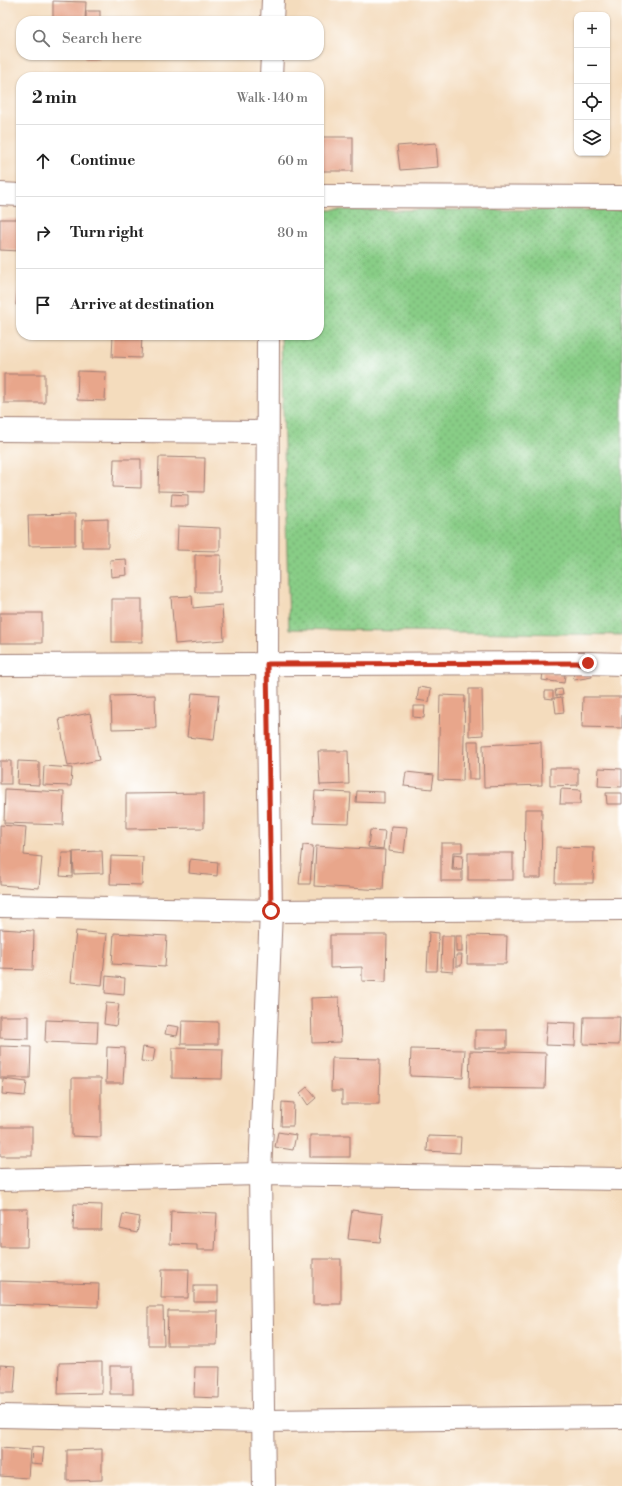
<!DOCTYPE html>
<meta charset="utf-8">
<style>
body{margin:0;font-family:"Libre Bodoni",serif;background:#f2f2f2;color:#222}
.controls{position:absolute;right:12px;top:12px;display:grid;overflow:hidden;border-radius:8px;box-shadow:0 1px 3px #0004}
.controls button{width:36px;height:36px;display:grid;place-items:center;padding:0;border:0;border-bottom:1px solid #e0e0e0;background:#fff;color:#222;font:20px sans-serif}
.stop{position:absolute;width:12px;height:12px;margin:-9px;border:3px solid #c8321e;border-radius:50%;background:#fff}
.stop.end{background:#c8321e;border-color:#fff;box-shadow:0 1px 4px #0008}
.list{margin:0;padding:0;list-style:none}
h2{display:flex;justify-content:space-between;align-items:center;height:52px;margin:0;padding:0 16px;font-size:17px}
h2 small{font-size:13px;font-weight:400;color:#767676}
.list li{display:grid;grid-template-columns:26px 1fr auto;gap:12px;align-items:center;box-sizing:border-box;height:72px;padding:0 16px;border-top:1px solid #e0e0e0}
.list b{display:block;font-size:15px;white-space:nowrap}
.list em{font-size:13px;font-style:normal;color:#767676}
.icon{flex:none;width:22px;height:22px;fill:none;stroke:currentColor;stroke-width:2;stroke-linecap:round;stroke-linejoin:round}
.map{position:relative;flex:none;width:622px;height:1486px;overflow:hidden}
.search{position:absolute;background:#fff;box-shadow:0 1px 3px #0004;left:16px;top:16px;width:308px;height:44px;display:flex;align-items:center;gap:10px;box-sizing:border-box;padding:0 14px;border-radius:16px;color:#767676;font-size:15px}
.panel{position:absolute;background:#fff;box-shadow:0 1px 3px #0004;left:16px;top:72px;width:308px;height:268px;border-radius:16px}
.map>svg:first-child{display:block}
</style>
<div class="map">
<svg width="622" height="1486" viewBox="0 0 622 1486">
<defs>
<pattern id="grass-dots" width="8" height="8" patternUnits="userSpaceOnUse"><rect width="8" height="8" fill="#88cd86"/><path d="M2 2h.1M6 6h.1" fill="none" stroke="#71a66e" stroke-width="1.8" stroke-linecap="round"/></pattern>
</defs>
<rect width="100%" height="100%" fill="#fff"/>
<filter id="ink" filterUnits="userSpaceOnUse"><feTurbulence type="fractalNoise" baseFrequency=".025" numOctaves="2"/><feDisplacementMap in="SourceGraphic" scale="8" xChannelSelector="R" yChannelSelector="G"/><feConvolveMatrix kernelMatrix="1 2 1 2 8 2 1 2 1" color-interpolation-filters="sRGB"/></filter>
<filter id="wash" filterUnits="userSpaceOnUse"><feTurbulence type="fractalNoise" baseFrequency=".012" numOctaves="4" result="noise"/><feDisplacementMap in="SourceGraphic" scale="16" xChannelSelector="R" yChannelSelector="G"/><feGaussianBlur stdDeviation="0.9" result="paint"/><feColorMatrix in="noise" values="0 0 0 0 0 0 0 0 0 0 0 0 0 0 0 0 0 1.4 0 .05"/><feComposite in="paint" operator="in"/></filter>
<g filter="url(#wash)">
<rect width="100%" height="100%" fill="#f4dcbd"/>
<path fill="url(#grass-dots)" stroke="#697658" d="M319,210H622V635L289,629L281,335H319Z"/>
<g id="blocks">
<g fill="#e8a68b">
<path d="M53,1L86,2L85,21H53Z"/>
<rect x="86" y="11" width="14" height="10"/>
<rect x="85" y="55" width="14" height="4"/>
<rect x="319" y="137" width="34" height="34"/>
<path d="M436,143L438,167L400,170L397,146Z"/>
<path d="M0,219H21V251L0,250Z"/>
<path d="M18,288L21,289V306L16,305Z"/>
<path d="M113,335H142L141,358L112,357Z"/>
<path d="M78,371L106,372L105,401L77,400Z"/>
<rect x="4" y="374" width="41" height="29"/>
<path d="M159,457L205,458L204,492L158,491Z"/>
<path d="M114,459H141V488L113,487Z"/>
<path d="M172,494L188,495V506H171Z"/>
<path d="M75,514V545L29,546L28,515Z"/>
<path d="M108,519V547H82V520Z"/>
<path d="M178,526L220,528V551L177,550Z"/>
<path d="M195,555H221L220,592H195Z"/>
<path d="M126,559L127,575L111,577L110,560Z"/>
<path d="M192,596L193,608L222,605L224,640L175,644L171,597Z"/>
<rect x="112" y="599" width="30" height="43"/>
<rect x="0" y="613" width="42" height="30"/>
<path d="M590,669L592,677L574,680L573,671Z"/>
<path d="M543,672L565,675L564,683L542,680Z"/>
<path d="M419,687L431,689L429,702L417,700Z"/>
<path d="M469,689H482L483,735L469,736Z"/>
<path d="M562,689L563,695L556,696L555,690Z"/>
<path d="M545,691H553V699L545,698Z"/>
<path d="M192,693L219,695L214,740L187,737Z"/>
<path d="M155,695L156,728L112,729L111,696Z"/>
<path d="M440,695L465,696L463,781L438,780Z"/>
<path d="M562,697L564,712L556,713L554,698Z"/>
<path d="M583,697H622V728L582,727Z"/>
<path d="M413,706H425L424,718L413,717Z"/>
<path d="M90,713L99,760L68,766L59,719Z"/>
<path d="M468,741H478L479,779H469Z"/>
<path d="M541,742L542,785L484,787L483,745Z"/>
<path d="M318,751H348L349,784L320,785Z"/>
<rect x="0" y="761" width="11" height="23"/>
<path d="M18,761L39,762V785L17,784Z"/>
<path d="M44,766L72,768L71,786L43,785Z"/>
<path d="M550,768H578V785L550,786Z"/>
<path d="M599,768L622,769V787L598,786Z"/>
<path d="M406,772L434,775L432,789L404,786Z"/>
<path d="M5,789L64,792L63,825L4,823Z"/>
<path d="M561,789L581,790L580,804H560Z"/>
<path d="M315,791L351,793L349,823L313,822Z"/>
<path d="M357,791L384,792V803L356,802Z"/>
<path d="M204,793V828L126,829V794Z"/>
<path d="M606,793H622V804H607Z"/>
<path d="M525,809H542L541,878H524Z"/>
<path d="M0,825L26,827L24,855L42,857L39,888L0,885Z"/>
<path d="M391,826L407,827L404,853L389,851Z"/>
<path d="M370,830L385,831L383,849L368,847Z"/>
<path d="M441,843H462V852H453L452,870H462V881H441Z"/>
<path d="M303,845L313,846L310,884H299Z"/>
<path d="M316,846L385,850L383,890L314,886Z"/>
<path d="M556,847L594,848L593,883H555Z"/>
<path d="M102,851L103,873L74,874L73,852Z"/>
<path d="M62,853H73L72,877L60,876Z"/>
<rect x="468" y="853" width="45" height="27"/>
<path d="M454,854L463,855L462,869L453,868Z"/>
<path d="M111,856L143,857L142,885L110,884Z"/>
<path d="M190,859L218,862L217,876L189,873Z"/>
<path d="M0,929L34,931L33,970L0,969Z"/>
<path d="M76,931L107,934L102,985L71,982Z"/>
<path d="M429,932L439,933L437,971H427Z"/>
<path d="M114,933L167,936L165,967L112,964Z"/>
<path d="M330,935H387L386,982L362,981V967L330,968Z"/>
<path d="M468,935L507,936L506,964H467Z"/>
<path d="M442,936H454L453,972L441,971Z"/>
<rect x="456" y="936" width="6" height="16"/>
<path d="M456,955H462L461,966H456Z"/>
<path d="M106,976L125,978L124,995L105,993Z"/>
<path d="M339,997L341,1042L312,1043L311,998Z"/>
<path d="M106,1003L119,1004L116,1026L104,1024Z"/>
<path d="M0,1016H29V1039L0,1038Z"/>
<path d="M584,1017H620L619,1045L583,1044Z"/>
<path d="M46,1020L98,1022L97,1044L45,1042Z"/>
<path d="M182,1021L218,1022V1044H181Z"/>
<path d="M547,1022L576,1023L575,1046L545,1045Z"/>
<path d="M167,1025L179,1027L177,1036L165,1034Z"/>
<rect x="475" y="1030" width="32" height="18"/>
<path d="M0,1046L31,1047L30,1078H0Z"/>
<path d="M107,1047L125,1048L123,1083H106Z"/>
<path d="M143,1047L155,1049L153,1062L141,1061Z"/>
<path d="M172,1048L223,1049L222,1079L172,1078Z"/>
<path d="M411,1049L465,1050L463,1078L410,1076Z"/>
<path d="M470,1051L546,1053L545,1089L469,1088Z"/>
<path d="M332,1058L380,1059L379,1104H342V1091H331Z"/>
<path d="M72,1078H101V1137L72,1136Z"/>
<path d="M3,1079L27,1082L25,1096L2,1094Z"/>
<path d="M307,1087L316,1098L308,1105L300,1093Z"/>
<path d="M282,1102L294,1103L293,1126H281Z"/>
<rect x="0" y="1127" width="32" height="29"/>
<path d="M278,1132L296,1135L293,1150L275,1147Z"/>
<rect x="310" y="1135" width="40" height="22"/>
<path d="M428,1136L461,1137L460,1153L427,1151Z"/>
<path d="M74,1204L102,1205L101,1230H73Z"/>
<path d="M0,1209H28L27,1247H0Z"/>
<path d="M352,1210L383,1214L380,1242L348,1239Z"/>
<path d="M171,1211L217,1213L215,1250H197V1245L170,1244Z"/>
<path d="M123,1214L140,1217L137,1233L120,1229Z"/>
<rect x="313" y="1259" width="28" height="45"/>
<path d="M162,1269H189L188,1298H161Z"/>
<path d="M0,1281L99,1284L98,1307L0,1304Z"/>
<rect x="194" y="1286" width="24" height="16"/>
<path d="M148,1307H163L164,1345H148Z"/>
<path d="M168,1311H218L217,1345H167Z"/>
<path d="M102,1362V1393L58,1394L59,1363Z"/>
<path d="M0,1365L16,1366L14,1393H0Z"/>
<rect x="110" y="1366" width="23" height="28"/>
<path d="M195,1367H220L219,1398L194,1397Z"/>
<path d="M32,1447L44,1448L42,1464L31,1463Z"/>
<path d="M0,1448L30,1450L28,1478L0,1476Z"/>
<path d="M102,1449V1480L67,1481V1450Z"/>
</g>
</g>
</g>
<g filter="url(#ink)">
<use href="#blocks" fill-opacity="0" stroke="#9f7e74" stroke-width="1"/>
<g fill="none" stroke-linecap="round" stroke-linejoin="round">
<defs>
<g id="minor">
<path d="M272,21L273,0"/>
<path d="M271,77L272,55"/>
<path d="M0,194L21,195"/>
<path d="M319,196L622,197"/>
<path d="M0,430L267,432"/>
<path d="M0,665L589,663L622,664"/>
<path d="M0,906L271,911L622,909"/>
<path d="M0,1180L260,1174L622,1179"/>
<path d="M0,1416L263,1421L622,1417"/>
<path d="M264,1486L260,1174L271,911L267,664L268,335"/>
</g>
</defs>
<use href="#minor" stroke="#9f7e74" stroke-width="24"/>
<use href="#minor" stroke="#fff" stroke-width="22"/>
</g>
</g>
<g fill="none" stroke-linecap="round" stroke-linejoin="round" filter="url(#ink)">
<path stroke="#c8321e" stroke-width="5" d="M271,911L267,664L588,663"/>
</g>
</svg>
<div class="controls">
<button>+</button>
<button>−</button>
<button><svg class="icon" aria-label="locate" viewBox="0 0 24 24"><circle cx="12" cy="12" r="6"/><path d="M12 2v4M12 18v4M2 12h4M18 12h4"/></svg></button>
<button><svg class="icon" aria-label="layers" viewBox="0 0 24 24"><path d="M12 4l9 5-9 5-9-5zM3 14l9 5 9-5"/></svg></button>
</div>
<div class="stop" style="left:271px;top:911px"></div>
<div class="stop end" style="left:588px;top:663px"></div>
<div class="search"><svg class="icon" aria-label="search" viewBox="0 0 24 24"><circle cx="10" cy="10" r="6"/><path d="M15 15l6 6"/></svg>Search here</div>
<section class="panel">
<h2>2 min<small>Walk · 140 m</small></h2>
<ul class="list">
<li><svg class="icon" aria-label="ahead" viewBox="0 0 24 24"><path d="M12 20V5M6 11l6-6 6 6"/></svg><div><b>Continue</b></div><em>60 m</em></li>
<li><svg class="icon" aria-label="right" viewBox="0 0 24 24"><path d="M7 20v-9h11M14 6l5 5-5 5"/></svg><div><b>Turn right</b></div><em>80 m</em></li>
<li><svg class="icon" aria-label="arrive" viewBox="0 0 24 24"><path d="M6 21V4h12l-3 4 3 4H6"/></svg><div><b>Arrive at destination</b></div></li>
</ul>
</section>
</div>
